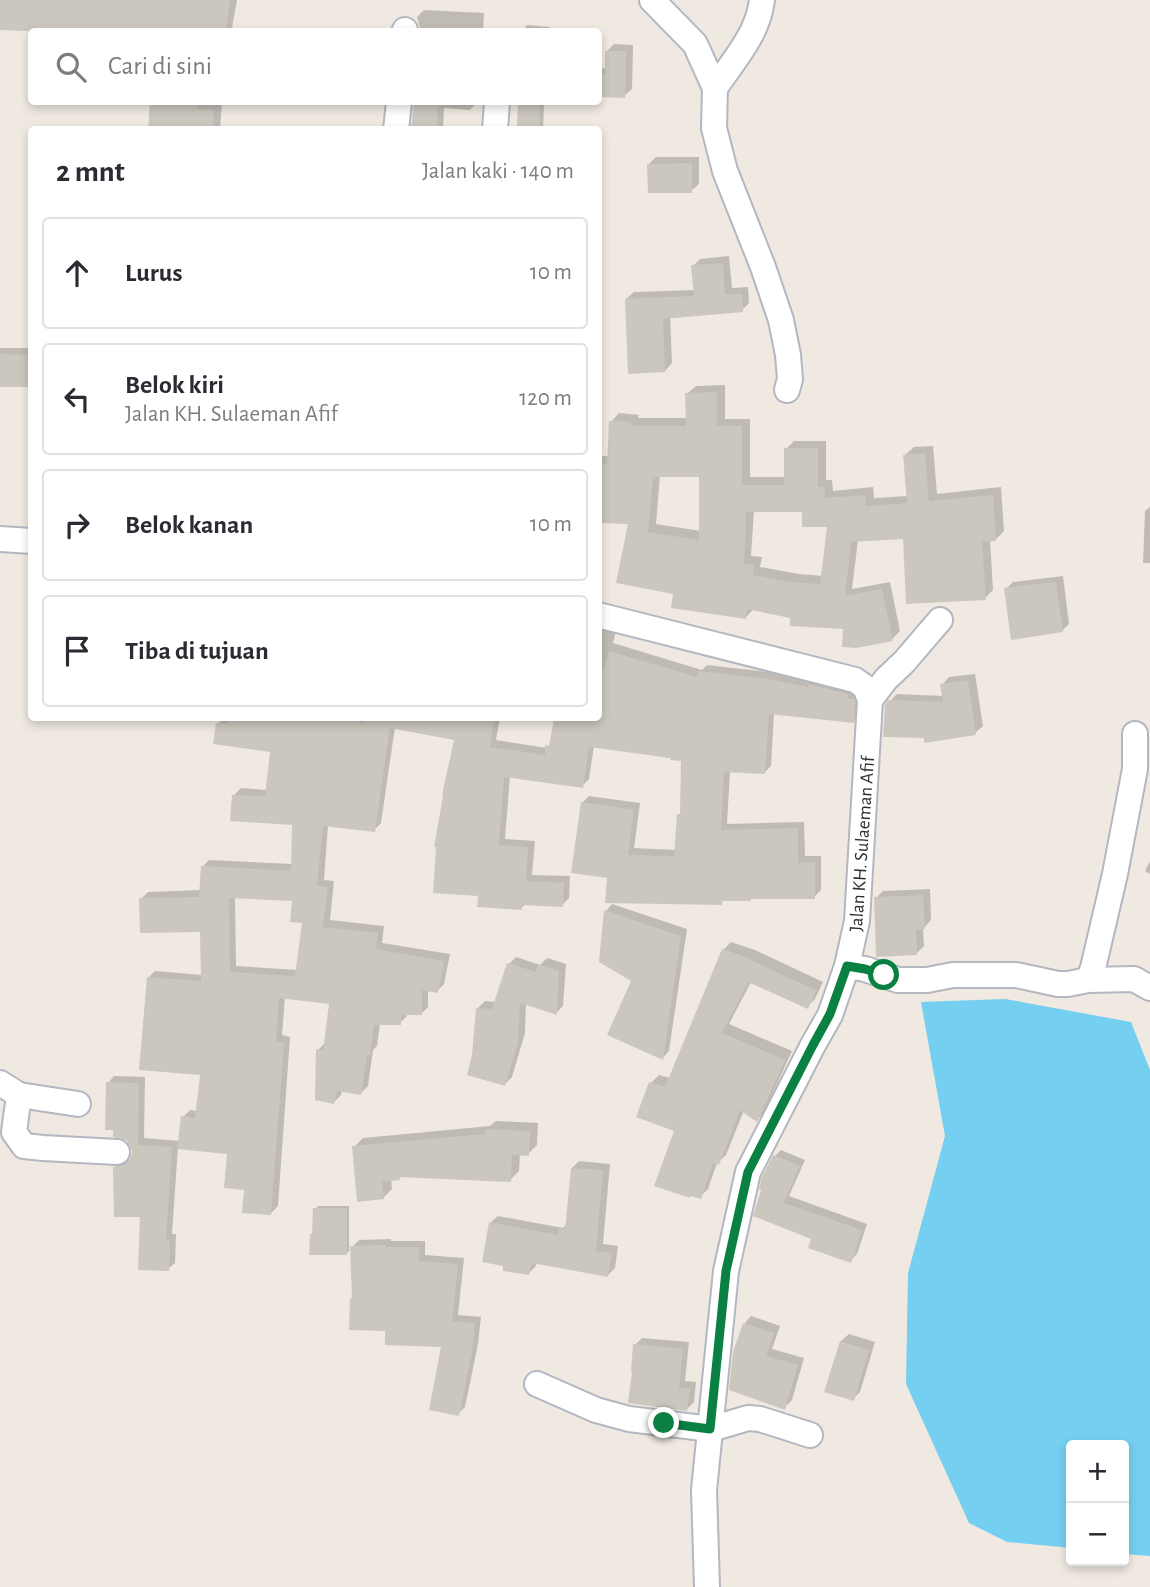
<!DOCTYPE html>
<html lang="id">
<meta charset="utf-8">
<style>
body{margin:0;font-family:"Alegreya Sans",sans-serif;background:#f2f2f3;color:#2b2b33}
.controls{position:absolute;right:21px;bottom:21px;display:grid;overflow:hidden;border-radius:7px;box-shadow:0 4px 10px #0003}
.controls button{width:63px;height:63px;display:grid;place-items:center;padding:0;border:0;border-bottom:2px solid #e1e1e2;background:#fff;color:#2b2b33;font:35px sans-serif}
.stop{position:absolute;width:21px;height:21px;margin:-16px;border:5px solid #0b8043;border-radius:50%;background:#fff}
.stop.end{background:#0b8043;border-color:#fff;box-shadow:0 2px 7px #0008}
.list{margin:0;padding:0;list-style:none}
h2{display:flex;justify-content:space-between;align-items:center;height:91px;margin:0;padding:0 28px;font-size:30px}
h2 small{font-size:23px;font-weight:400;color:#7c7c81}
.list li{display:grid;grid-template-columns:46px 1fr auto;gap:21px;align-items:center;box-sizing:border-box;height:112px;margin:0 14px 14px;padding:0 14px;border:2px solid #e1e1e2;border-radius:7px}
.list b{display:block;font-size:26px;white-space:nowrap}
.list p{margin:0;font-size:23px;white-space:nowrap;color:#7c7c81}
.list em{font-size:23px;font-style:normal;color:#7c7c81}
.icon{flex:none;width:38px;height:38px;fill:none;stroke:currentColor;stroke-width:2;stroke-linecap:round;stroke-linejoin:round}
.map{position:relative;flex:none;width:1150px;height:1587px;overflow:hidden}
.search{position:absolute;background:#fff;box-shadow:0 4px 10px #0003;left:28px;top:28px;width:574px;height:77px;display:flex;align-items:center;gap:18px;box-sizing:border-box;padding:0 24px;border-radius:7px;color:#7c7c81;font-size:26px}
.panel{position:absolute;background:#fff;box-shadow:0 4px 10px #0003;left:28px;top:126px;width:574px;height:595px;border-radius:7px}
.map>svg:first-child{display:block}
</style>
<div class="map">
<svg width="1150" height="1587" viewBox="0 0 1150 1587">
<rect width="100%" height="100%" fill="#efe9e1"/>
<path fill="#75cff0" d="M1005,999L1131,1022L1150,1070V1556L1124,1554V1445H1071V1548L1007,1542L969,1523L906,1384L908,1273L945,1136L921,1002Z"/>
<g fill="#0003" fill-rule="evenodd">
<path d="M0,0H237L232,28L229,32H82L0,28Z"/>
<path d="M424,10L484,13L483,32H421L417,17Z"/>
<path d="M527,25L550,27V32H522Z"/>
<path d="M614,44L633,45L632,89L624,96H598V69L607,68V51Z"/>
<path d="M152,102H222L220,130H150Z"/>
<path d="M415,102H477L470,110L444,108L443,130H413Z"/>
<path d="M519,102H544L543,130H517Z"/>
<path d="M656,157H699V184L691,191L649,164Z"/>
<path d="M729,256L732,288L748,287L749,303L742,310L670,316L672,363L665,371L626,299L634,292L695,290L693,266L700,259Z"/>
<rect x="0" y="348" width="32" height="37"/>
<path d="M725,385V419H750V477H786V449L794,441H826V480H832L833,491L873,487L874,498L908,496L905,455L914,447L933,446L937,494L1001,487L1004,531L996,539H990L993,590L985,598L904,537L858,540L852,589L890,582L900,631L892,639L845,627L754,609L745,618L675,593L630,522L598,521V456H609L611,422L619,413L639,415L638,418H688L687,394L696,386ZM660,475H701V531L656,524ZM754,511H803L829,525L823,576L799,574L760,567L762,557L751,556Z"/>
<path d="M1150,507V563H1143L1145,511Z"/>
<path d="M1063,576L1069,624L1062,631L1006,589L1013,582Z"/>
<path d="M598,621L617,627L613,643L702,670L707,665L776,673L814,680L860,693V714L853,721L774,713L771,766L764,773L730,771L727,824L804,822L805,856H821V890L814,897L725,899L721,903L609,877L582,803L589,796L640,803L634,848L677,850L679,815L682,812L683,760L594,746L589,779L582,786L510,776L505,839L535,841L532,875L570,876L569,898L562,905L526,904L521,908L480,895L456,739L395,727L381,823L374,830L328,825L324,880L334,881L330,920L384,926L382,943L450,954L444,984L437,991L428,989V1007L421,1014H407V1016L400,1023H380L377,1046L373,1050L368,1086L361,1093L342,1090L341,1095L334,1102L318,1050L325,1043L331,1003L285,997L282,1035L290,1037L278,1206L271,1213L246,1188L229,1153L178,1147L172,1234H176L175,1263L168,1269L142,1215L115,1167L122,1161L132,1159L134,1152L108,1083L114,1076L145,1077L144,1138L180,1141L183,1117L190,1110L197,1111L202,1073L148,978L155,971L202,975V930L141,899L148,892L201,890L202,867L209,860L292,864L294,824L234,795L241,788L267,790L272,750L217,724L224,718L278,724L279,718H500L496,740L547,748L551,742L556,718H598ZM235,897L294,900L304,922L298,970L236,966Z"/>
<path d="M975,674L983,726L975,733L925,737L890,701L897,694L944,696L942,685L949,677Z"/>
<path d="M1150,861V874L1145,871Z"/>
<path d="M930,889L931,920L923,929L924,946L916,954L876,898L883,891Z"/>
<path d="M612,904L687,929L669,1051L663,1058L606,911Z"/>
<path d="M731,942L755,950L823,982L815,999L807,1007L751,982L729,1024L792,1051L764,1112L757,1120L744,1110L726,1155L717,1163L708,1189L700,1197L677,1130L651,1083L659,1075L671,1078L723,950Z"/>
<path d="M516,957L540,965L547,958L566,964L563,1006L556,1013L526,1003L525,1033L512,1077L505,1084L474,1056L477,1009L485,1001L496,1002L509,964Z"/>
<path d="M496,1121L538,1123L537,1145L528,1154L520,1153L519,1171L510,1180L402,1175L399,1179H391L392,1189L383,1198L354,1147L363,1138L490,1126Z"/>
<path d="M781,1150L805,1160L789,1196L867,1224L857,1254L850,1261L813,1238L763,1188L775,1156Z"/>
<path d="M579,1161L610,1164L603,1244L618,1246L615,1268L607,1276L537,1262L536,1266L529,1273L490,1223L498,1216L563,1228L567,1224L572,1168Z"/>
<path d="M318,1206H349V1250L359,1240L391,1239V1241H425V1255L464,1258L458,1315L481,1317L478,1344L465,1407L458,1414L443,1346L387,1330L351,1299L354,1297L352,1248L346,1254L314,1232L315,1209Z"/>
<path d="M751,1316L780,1326L772,1349L804,1358L792,1400L784,1408L744,1324Z"/>
<path d="M849,1334L875,1342L860,1392L853,1399L841,1341Z"/>
<path d="M642,1338L689,1342L685,1381L696,1382L694,1402L687,1409L635,1345Z"/>
</g>
<g fill="#cbc7bf" fill-rule="evenodd">
<path d="M0,0H230L226,32H54L0,30Z"/>
<path d="M605,51H626L625,98L598,97V74H605Z"/>
<path d="M150,102H197V109L214,110L213,130H148Z"/>
<path d="M414,102H438L437,130H411Z"/>
<path d="M518,104L540,105V130H517Z"/>
<path d="M692,163V193H648L647,164Z"/>
<path d="M723,263L725,294H742L743,312L663,319L665,372L628,374L625,299L694,296L691,265Z"/>
<path d="M0,354L32,355V387H0Z"/>
<path d="M717,392V426H742V485H784V448H818V487H825V498L865,495L866,506L907,503L903,455L925,453L929,501L993,495L996,541L982,542L986,600L906,604L903,539L851,542L845,596L882,589L893,641L856,648L842,647L843,629L790,626V618L747,609L746,619L671,608L673,594L616,583L628,524L598,523V464H607L609,421L631,422V426H686L685,393ZM653,477H699V540L648,532ZM746,512H802V527H827L820,584L790,582L753,575L754,565L744,564Z"/>
<path d="M1056,582L1063,632L1011,640L1004,588Z"/>
<path d="M609,651L697,677L698,671L769,679L808,687V684L848,694V699H854L855,702L854,723L769,714L765,774L724,772L721,830L798,828V863L815,862V899H751V901H722V905L605,903L607,878L571,873L581,802L634,810L628,855L674,856L677,814H680L681,761L670,760L671,758L589,747L583,788L504,777L499,845L528,847L526,881L564,883L563,907L522,905V910L477,907L478,896L433,893L436,847H434L443,796L442,795L454,740L390,728L391,718H476L494,721L490,747L545,755V745L549,746L554,718H598V690Z"/>
<path d="M968,680L976,735L924,743V738L883,737L885,705L888,700L943,702L940,684Z"/>
<path d="M228,718H336L364,723L365,718H391L375,832L323,826L317,886L328,887L323,927L378,933L376,949L444,961L438,993L422,990V1015H401V1025H374L370,1055H367L361,1095L337,1091L334,1104L315,1100L316,1049L323,1051L329,1004L279,998L276,1042L284,1043L271,1215L242,1213L244,1190L224,1188L227,1154L177,1149L181,1116L195,1118L200,1075L139,1070L147,977L201,981L200,932L140,933L139,898L199,897L201,866L291,871L292,825L230,821L232,795L265,796L270,752L213,744L216,723L227,724ZM229,898L292,901L290,922L302,923L295,976L230,972Z"/>
<path d="M923,895L925,929H916L917,955L876,957L874,897Z"/>
<path d="M604,910L681,936L663,1060L607,1035L631,981L599,962Z"/>
<path d="M722,949L749,958L748,959L816,990L808,1009L748,982L722,1033L785,1060L757,1122L740,1110L719,1165L713,1163L701,1199L691,1196L690,1198L654,1186L674,1131L636,1117L649,1082L665,1087Z"/>
<path d="M507,963L536,972L538,964L559,971L557,1015L520,1003L518,1042L505,1086L467,1075L472,1055L476,1008L492,1009Z"/>
<path d="M106,1082L139,1083L138,1145L172,1147L166,1240H170L169,1271L138,1270L140,1217H114L113,1167L124,1165L130,1159L132,1152L130,1146L126,1140L113,1137V1130H105Z"/>
<path d="M485,1129L530,1131L529,1156L512,1155L511,1182L399,1177L400,1180L382,1182L384,1199L357,1202L352,1146L485,1134Z"/>
<path d="M773,1155L800,1166L784,1203L862,1230L851,1263L808,1248L811,1239L753,1216L761,1190L759,1189L762,1177Z"/>
<path d="M571,1168L603,1170L596,1251L612,1253L608,1277L532,1263L529,1275L503,1271V1266L482,1262L489,1222L558,1235L559,1229L565,1230Z"/>
<path d="M313,1208H347V1255H309L310,1234H312Z"/>
<path d="M385,1245V1247H419V1261L458,1264L452,1321L475,1323L472,1353L459,1416L429,1410L441,1347L385,1345V1331L349,1330L350,1298L352,1299L350,1246Z"/>
<path d="M743,1323L774,1333L766,1356L798,1365L785,1410L729,1390L733,1352Z"/>
<path d="M840,1341L869,1350L854,1401L824,1392Z"/>
<path d="M633,1344L683,1349L679,1388L690,1389L687,1411L628,1403L632,1372L631,1371Z"/>
</g>
<g fill="none" stroke-linecap="round" stroke-linejoin="round">
<defs>
<g id="street">
<path d="M652,0L695,44L715,88L714,128L725,171L763,267L781,320L788,355L790,379L787,390"/>
<path d="M404,32L405,30"/>
<path d="M715,88C734,60 758,34 762,0"/>
<path d="M396,130L399,102"/>
<path d="M495,130L497,102"/>
<path d="M0,539L32,541"/>
<path d="M598,615L855,680L865,687L870,700L857,921L847,966L830,1015L813,1045L748,1172L726,1271L704,1490L707,1587"/>
<path d="M870,700L886,679L904,662L940,620"/>
<path d="M847,966L865,969L898,980H927L953,975H1016L1058,984H1068L1088,980L1134,979L1150,988"/>
<path d="M1088,980L1093,968L1115,874L1135,769V734"/>
<path d="M0,1083L19,1095L14,1132L24,1146L43,1148L117,1152"/>
<path d="M19,1095L78,1104"/>
<path d="M537,1384L596,1410L629,1419L711,1429L748,1418L760,1419L810,1435"/>
</g>
</defs>
<use href="#street" stroke="#b4b7c1" stroke-width="28"/>
<use href="#street" stroke="#fff" stroke-width="24"/>
</g>
<g fill="none" stroke-linecap="round" stroke-linejoin="round">
<path stroke="#0b8043" stroke-width="9" d="M664,1423L710,1429L726,1271L748,1172L813,1045L830,1014L847,966L865,969L884,975"/>
</g>
<g text-anchor="middle" stroke-width="5" stroke-linejoin="round" paint-order="stroke">
<g font-size="19" fill="#2e2e2e" stroke="#fff">
<text transform="translate(861 844) rotate(-86)" y="7">Jalan KH. Sulaeman Afif</text>
</g>
</g>
</svg>
<div class="controls">
<button>+</button>
<button>−</button>
</div>
<div class="stop" style="left:884px;top:975px"></div>
<div class="stop end" style="left:664px;top:1423px"></div>
<div class="search"><svg class="icon" aria-label="search" viewBox="0 0 24 24"><circle cx="10" cy="10" r="6"/><path d="M15 15l6 6"/></svg>Cari di sini</div>
<section class="panel">
<h2>2 mnt<small>Jalan kaki · 140 m</small></h2>
<ul class="list">
<li><svg class="icon" aria-label="ahead" viewBox="0 0 24 24"><path d="M12 20V5M6 11l6-6 6 6"/></svg><div><b>Lurus</b></div><em>10 m</em></li>
<li><svg class="icon" aria-label="left" viewBox="0 0 24 24"><path d="M17 20v-9H6M10 6l-5 5 5 5"/></svg><div><b>Belok kiri</b><p>Jalan KH. Sulaeman Afif</p></div><em>120 m</em></li>
<li><svg class="icon" aria-label="right" viewBox="0 0 24 24"><path d="M7 20v-9h11M14 6l5 5-5 5"/></svg><div><b>Belok kanan</b></div><em>10 m</em></li>
<li><svg class="icon" aria-label="arrive" viewBox="0 0 24 24"><path d="M6 21V4h12l-3 4 3 4H6"/></svg><div><b>Tiba di tujuan</b></div></li>
</ul>
</section>
</div>
